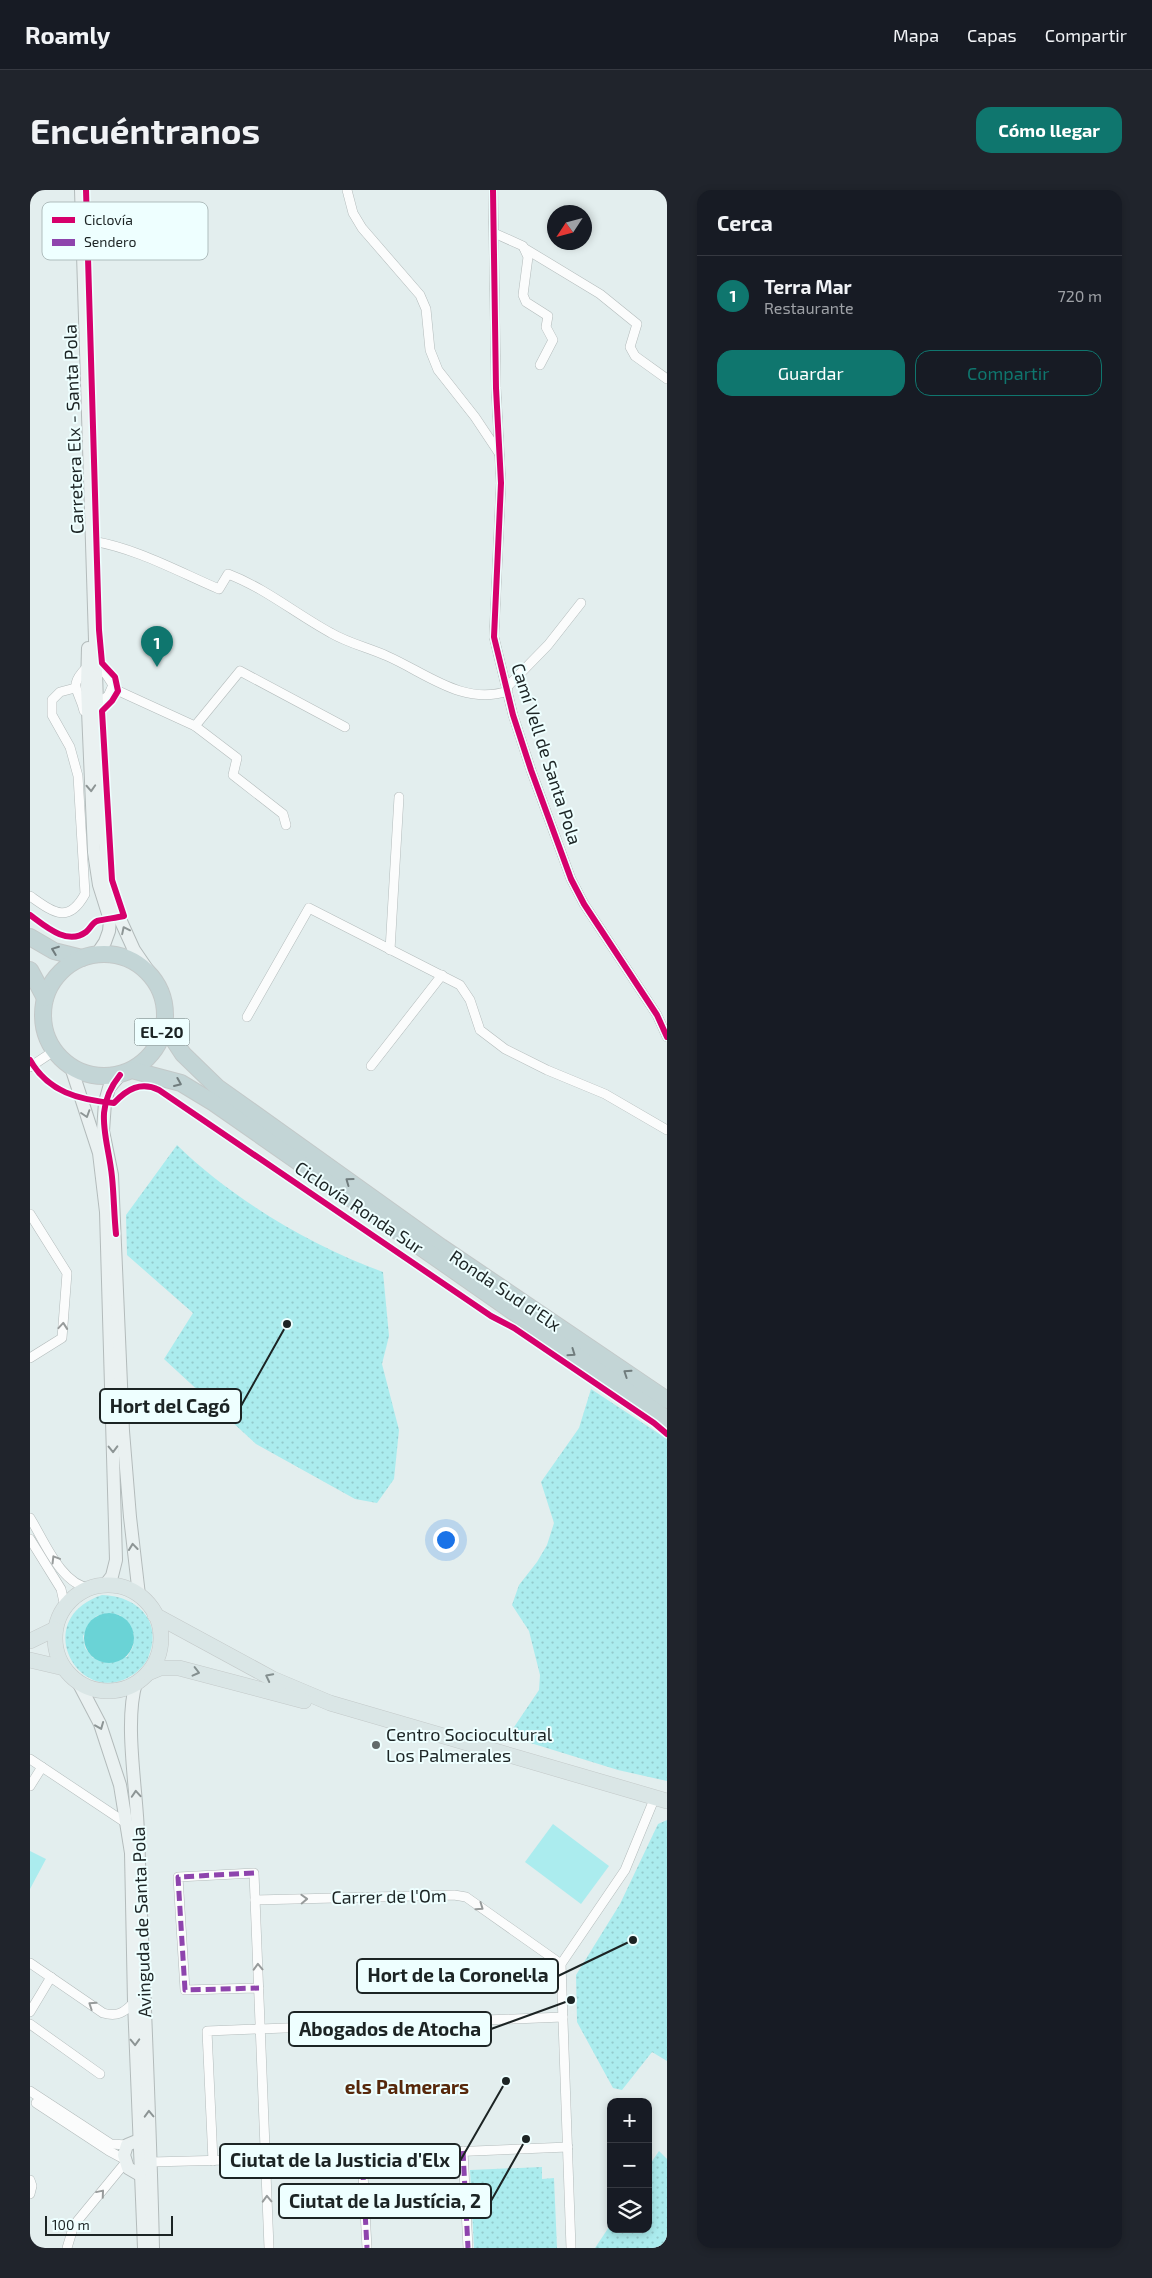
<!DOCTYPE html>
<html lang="es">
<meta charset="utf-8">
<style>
body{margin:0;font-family:"Exo 2",sans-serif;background:#20242c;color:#f1f3f6}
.controls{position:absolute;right:15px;bottom:15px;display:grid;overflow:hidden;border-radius:10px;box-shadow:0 2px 8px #0003}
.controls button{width:45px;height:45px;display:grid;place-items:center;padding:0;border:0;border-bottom:1px solid #363941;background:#171b24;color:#f1f3f6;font:25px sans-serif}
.compass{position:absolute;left:517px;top:15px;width:45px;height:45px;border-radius:50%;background:#171b24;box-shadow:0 2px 8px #0003;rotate:234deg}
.scale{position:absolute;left:15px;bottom:12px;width:128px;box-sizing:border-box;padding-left:5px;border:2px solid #1c2424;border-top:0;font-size:14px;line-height:18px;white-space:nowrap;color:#1c2424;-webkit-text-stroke:4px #eff;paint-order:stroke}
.you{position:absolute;left:415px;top:1349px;width:18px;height:18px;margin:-12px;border:4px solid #fff;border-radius:50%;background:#1a73e8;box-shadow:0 0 0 8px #1a73e833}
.badge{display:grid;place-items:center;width:32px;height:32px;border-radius:50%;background:#0f766e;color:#fff;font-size:16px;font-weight:700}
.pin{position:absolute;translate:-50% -41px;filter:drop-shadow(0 1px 2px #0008)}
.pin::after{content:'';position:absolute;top:26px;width:18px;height:15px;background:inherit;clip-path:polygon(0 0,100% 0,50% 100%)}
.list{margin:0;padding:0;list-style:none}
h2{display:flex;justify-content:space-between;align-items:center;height:65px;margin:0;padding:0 20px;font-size:21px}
h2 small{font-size:16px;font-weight:400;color:#9ea1a6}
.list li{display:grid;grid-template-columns:32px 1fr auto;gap:15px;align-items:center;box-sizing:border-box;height:80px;padding:0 20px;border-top:1px solid #363941}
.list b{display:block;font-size:19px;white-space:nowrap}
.list p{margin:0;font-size:16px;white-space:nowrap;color:#9ea1a6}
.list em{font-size:16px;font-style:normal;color:#9ea1a6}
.actions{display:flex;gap:10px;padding:15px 20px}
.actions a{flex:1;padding:11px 0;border:1px solid #0f766e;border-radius:15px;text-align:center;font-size:18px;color:#0f766e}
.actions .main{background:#0f766e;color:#fff}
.icon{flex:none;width:28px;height:28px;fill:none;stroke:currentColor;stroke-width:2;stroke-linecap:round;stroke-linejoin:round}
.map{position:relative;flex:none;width:637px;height:2058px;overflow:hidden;border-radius:15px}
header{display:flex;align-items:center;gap:30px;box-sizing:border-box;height:70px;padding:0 25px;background:#171b24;border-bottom:1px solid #363941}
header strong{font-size:24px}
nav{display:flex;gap:28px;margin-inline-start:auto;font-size:18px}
.intro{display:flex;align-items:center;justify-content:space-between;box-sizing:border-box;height:120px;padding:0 30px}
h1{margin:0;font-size:35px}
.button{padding:12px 22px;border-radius:15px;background:#0f766e;color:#fff;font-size:18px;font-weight:700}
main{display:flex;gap:30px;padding:0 30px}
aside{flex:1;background:#171b24;border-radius:15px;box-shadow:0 2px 8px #0003}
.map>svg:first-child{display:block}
</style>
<header>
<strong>Roamly</strong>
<nav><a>Mapa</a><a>Capas</a><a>Compartir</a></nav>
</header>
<div class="intro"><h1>Encuéntranos</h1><a class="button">Cómo llegar</a></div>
<main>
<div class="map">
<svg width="637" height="2058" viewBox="0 0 637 2058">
<defs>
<pattern id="green-dots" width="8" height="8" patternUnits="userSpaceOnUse" patternTransform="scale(1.25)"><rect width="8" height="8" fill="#abecee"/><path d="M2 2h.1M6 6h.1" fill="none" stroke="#93cacc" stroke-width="1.8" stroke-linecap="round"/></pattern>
</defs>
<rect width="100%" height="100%" fill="#e3eeee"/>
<g fill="url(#green-dots)" fill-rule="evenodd">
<path d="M147,955C202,1009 280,1055 353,1082L359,1146L352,1174L369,1240L364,1289L347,1313L325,1309L226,1254L134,1169L163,1123L97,1065L96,1025Z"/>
<path d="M561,1199L637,1249V1591L588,1580L478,1546L509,1500L510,1485L499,1441L482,1415L489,1395L507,1372L517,1355L524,1333L511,1292L549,1238Z"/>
<path d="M72,1405C108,1406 134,1432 118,1468C114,1476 107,1483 99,1487C48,1516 0,1429 72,1405ZM78,1423L90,1425L104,1444L103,1457L97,1467L63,1468L55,1458L53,1446L66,1426Z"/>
<path d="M637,1630V1871L622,1862L592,1900L583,1898L547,1832L546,1785L590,1714L628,1634Z"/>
<path d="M629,1961L637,1969V2058H565L581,2034V2039H618V1977Z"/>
<path d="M512,1977V1989L524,1988L527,2058H444L440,1980Z"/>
</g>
<g fill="#abecee">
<path d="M523,1634L579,1676L551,1714L495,1672Z"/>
<path d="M0,1661L16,1669L0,1699Z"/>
</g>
<circle fill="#6ad3d6" cx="79" cy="1448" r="25"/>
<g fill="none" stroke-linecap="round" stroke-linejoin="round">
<defs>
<g id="street">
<path d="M317,0L323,23L332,38L390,105L396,119L400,160L408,180L445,227L469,263"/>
<path d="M463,0L466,198L471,293L464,447L483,525L501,580L541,689L554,714L627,825L637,847"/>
<path d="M464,43L493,56L498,67L493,105L496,112L518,126L516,137L523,150L510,175"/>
<path d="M494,58L570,104L607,134L600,157L605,166L637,189"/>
<path d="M62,351C106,358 149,382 189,399L198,384C235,398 266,424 301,443C318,453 339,458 357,466C396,483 433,516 478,501"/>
<path d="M66,478L76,484L83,495L78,506L67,514"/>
<path d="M477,497L518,455L551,413"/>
<path d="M82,498L165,536L207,568L203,585L253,624L256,635"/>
<path d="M54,521C49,499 37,497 57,477"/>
<path d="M165,536L210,481L315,537"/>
<path d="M0,706C23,722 38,735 55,704L48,586L40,557L22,525V510L30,502L45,498"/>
<path d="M360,760L369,607"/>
<path d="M217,827L279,718L430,795L440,810L450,840L475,859L517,880L575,904L637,940"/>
<path d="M341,876L412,785"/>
<path d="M0,877L24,861"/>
<path d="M0,1024L37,1083L32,1148L0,1168"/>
<path d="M0,1328C14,1350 31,1395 60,1398"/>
<path d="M0,1349L31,1399L35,1417"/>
<path d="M0,1569L96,1633"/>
<path d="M0,1596L12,1577"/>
<path d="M225,1710L424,1705L436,1707L531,1774"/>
<path d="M0,1773L73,1823C87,1827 94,1823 104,1812"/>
<path d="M229,1798L155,1800L148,1687L224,1683L239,2058"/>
<path d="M0,1822L21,1787"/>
<path d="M0,1834L70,1884"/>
<path d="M0,1901L81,1954L97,1955"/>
<path d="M6,1913L79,1961L94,1969"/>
<path d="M433,1961L438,2058"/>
<path d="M332,1965L337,2058"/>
<path d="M183,1971L177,1841L533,1827"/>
<path d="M121,1972L273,1968L538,1957"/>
<path d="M0,1990L2,1996L0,2004"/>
<path d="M37,2058L44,2035L95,1973"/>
<path d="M541,2058L531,1774L595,1680L625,1607"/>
</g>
<g id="secondary">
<path d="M51,0L67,514L77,688L89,727L104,760L119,782"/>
<path d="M58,458L57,497L64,662L69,695L80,730L79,741L75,752L67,764"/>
<path d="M41,877L69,963L76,1022L86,1370L82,1386L75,1395"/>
<path d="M90,885L79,898L75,912L73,941L82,985L93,1241L100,1327L109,1405"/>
<path d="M48,1492L70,1534L90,1595L101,1663L104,1812L114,2058"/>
<path d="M106,1493C94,1532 107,1602 108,1644C113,1782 120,1920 123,2058"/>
<path d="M109,1950L97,1955L94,1965L98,1978L110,1985"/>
</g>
<g id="primary">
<circle cx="78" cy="1448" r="53"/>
<path d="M125,1425L243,1489L300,1513L637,1611"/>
<path d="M0,1451L25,1439"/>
<path d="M0,1470L34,1478"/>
<path d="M118,1483L130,1478H149L274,1511"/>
</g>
<g id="highway">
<path d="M0,747L24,761L52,768"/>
<circle cx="74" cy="825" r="61"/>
<path d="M0,780L15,808"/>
<path d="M134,835L153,864L187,897L411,1057L637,1210"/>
<path d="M102,880L151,893L184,913L637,1229"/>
</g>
</defs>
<use href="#street" stroke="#b3bbbb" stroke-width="10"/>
<use href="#secondary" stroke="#b3bbbb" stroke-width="14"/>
<use href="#primary" stroke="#c3c9c9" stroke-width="16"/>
<use href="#highway" stroke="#c3c9c9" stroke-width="18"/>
<use href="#street" stroke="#fbfcfc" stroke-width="9"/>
<use href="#secondary" stroke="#eaf1f1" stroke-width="12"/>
<use href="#primary" stroke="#dae6e6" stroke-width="15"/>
<use href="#highway" stroke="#c3d5d6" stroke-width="16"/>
<g stroke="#8e44ad" stroke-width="5" stroke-dasharray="10 5" stroke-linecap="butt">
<path d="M224,1683L148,1687L155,1800L229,1798"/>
<path d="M433,1961L438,2058"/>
<path d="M332,1965L337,2058"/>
</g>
<defs>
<g id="cycleway">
<path d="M463,0L466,198L471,293L464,447L483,525L501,580L541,689L554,714L627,825L637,847"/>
<path d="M0,725C15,736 37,756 56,742C60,739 62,733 67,731C75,729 85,728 94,726L82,690L72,521L82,511L88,501L85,487L72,473L69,440L56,0"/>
<path d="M0,870C18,902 49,910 84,913C97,899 111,891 129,900L461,1126L484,1138L624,1233L637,1244"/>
<path d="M86,1044C84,1025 84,1006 82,987C78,947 62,920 90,885"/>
</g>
</defs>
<use href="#cycleway" stroke="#eff" stroke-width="9"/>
<use href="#cycleway" stroke="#d6006c" stroke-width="6"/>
</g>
<defs><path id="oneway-chevron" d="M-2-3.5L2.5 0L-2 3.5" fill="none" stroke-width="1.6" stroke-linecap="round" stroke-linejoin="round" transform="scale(1.25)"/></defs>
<g stroke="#8d9595">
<use href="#oneway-chevron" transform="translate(61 598) rotate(87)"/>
<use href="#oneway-chevron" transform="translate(95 740) rotate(-116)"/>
<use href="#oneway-chevron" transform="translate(56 924) rotate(72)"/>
<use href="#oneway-chevron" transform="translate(83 1259) rotate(89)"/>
<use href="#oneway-chevron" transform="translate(103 1357) rotate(-96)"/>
<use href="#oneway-chevron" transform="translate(70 1536) rotate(68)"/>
<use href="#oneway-chevron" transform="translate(106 1604) rotate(-94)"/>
<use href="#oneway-chevron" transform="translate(105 1852) rotate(88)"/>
<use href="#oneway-chevron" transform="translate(119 1924) rotate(-92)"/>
</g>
<g stroke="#707c7d">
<use href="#oneway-chevron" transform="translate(25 760) rotate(-159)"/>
<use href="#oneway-chevron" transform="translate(148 893) rotate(23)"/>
<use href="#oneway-chevron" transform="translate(319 991) rotate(-144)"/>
<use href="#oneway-chevron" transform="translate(542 1163) rotate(35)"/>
<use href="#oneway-chevron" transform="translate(597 1183) rotate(-146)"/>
</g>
<g stroke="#979b9b">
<use href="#oneway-chevron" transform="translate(33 1136) rotate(-85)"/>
<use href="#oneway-chevron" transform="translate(25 1369) rotate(-121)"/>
<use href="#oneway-chevron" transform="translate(274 1709) rotate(-2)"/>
<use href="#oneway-chevron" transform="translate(450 1717) rotate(35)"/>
<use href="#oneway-chevron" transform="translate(228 1777) rotate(-92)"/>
<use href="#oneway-chevron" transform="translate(62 1815) rotate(-146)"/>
<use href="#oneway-chevron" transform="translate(71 2003) rotate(-50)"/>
<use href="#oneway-chevron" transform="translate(237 2009) rotate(-92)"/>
</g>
<g stroke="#848f8f">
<use href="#oneway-chevron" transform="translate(166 1482) rotate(14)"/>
<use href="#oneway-chevron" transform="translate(239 1487) rotate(-153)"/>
</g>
<circle fill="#626b6b" stroke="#eff" stroke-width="2" cx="346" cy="1555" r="5"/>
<g text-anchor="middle" stroke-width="4" stroke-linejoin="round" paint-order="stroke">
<rect fill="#eff" stroke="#5b6666" stroke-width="1" x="104.5" y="828.5" width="55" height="27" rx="4"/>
<g font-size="16" font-weight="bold" fill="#1c2424">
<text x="132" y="848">EL-20</text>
</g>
<g font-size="18" fill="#1c2424" stroke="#eff">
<text transform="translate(44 239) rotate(-92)" y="6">Carretera Elx - Santa Pola</text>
<text transform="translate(516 564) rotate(72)" y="6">Camí Vell de Santa Pola</text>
<text transform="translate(329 1018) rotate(34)" y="6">Ciclovía Ronda Sur</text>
<text transform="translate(475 1101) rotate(34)" y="6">Ronda Sud d'Elx</text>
<text transform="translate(359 1707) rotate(-1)" y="6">Carrer de l'Om</text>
<text transform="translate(112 1732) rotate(-92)" y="6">Avinguda de Santa Pola</text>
</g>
<g font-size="18" fill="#1c2424" stroke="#eff" text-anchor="start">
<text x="356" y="1551">Centro Sociocultural<tspan x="356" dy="21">Los Palmerales</tspan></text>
</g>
<g font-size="19" font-weight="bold" fill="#57280b" stroke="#eff">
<text x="377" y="1904">els Palmerars</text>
</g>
</g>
<rect x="12" y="12" width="166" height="58" rx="8" fill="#eff" stroke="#afbdbd" stroke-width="1"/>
<rect x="22" y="27" width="23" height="6" fill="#d6006c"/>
<rect x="22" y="49" width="23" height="7" fill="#8e44ad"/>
<g font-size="14" fill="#1c2424">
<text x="54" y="35">Ciclovía</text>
<text x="54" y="57">Sendero</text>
</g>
<path fill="none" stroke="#1c2424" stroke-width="2" d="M257 1134L211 1216M603 1750L528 1786M541 1810L461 1839M476 1891L430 1971M496 1949L461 2011"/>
<g fill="#1c2424" stroke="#eff" stroke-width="2">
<circle cx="257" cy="1134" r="5"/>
<circle cx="603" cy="1750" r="5"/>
<circle cx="541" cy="1810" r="5"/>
<circle cx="476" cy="1891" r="5"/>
<circle cx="496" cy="1949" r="5"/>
</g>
<g fill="#eff" stroke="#1c2424" stroke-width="2">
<rect x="70" y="1199" width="141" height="34" rx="5"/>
<rect x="327" y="1769" width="201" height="34" rx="5"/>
<rect x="259" y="1822" width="202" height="34" rx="5"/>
<rect x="190" y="1954" width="240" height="34" rx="5"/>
<rect x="249" y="1994" width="212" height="34" rx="5"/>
</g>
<g font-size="19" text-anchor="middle" font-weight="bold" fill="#1c2424">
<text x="140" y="1223">Hort del Cagó</text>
<text x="428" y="1792">Hort de la Coronel·la</text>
<text x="360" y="1846">Abogados de Atocha</text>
<text x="310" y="1977">Ciutat de la Justicia d'Elx</text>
<text x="355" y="2018">Ciutat de la Justícia, 2</text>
</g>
</svg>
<div class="controls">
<button>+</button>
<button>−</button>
<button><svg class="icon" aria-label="layers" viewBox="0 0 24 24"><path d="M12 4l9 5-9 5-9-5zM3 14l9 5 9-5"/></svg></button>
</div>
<svg class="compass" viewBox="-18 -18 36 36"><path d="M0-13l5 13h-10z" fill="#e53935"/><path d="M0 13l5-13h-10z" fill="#9ea1a6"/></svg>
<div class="scale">100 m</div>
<div class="you"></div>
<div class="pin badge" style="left:127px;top:477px">1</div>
</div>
<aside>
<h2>Cerca<small></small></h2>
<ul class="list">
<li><span class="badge">1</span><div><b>Terra Mar</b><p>Restaurante</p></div><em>720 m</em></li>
</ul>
<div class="actions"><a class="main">Guardar</a><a>Compartir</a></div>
</aside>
</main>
